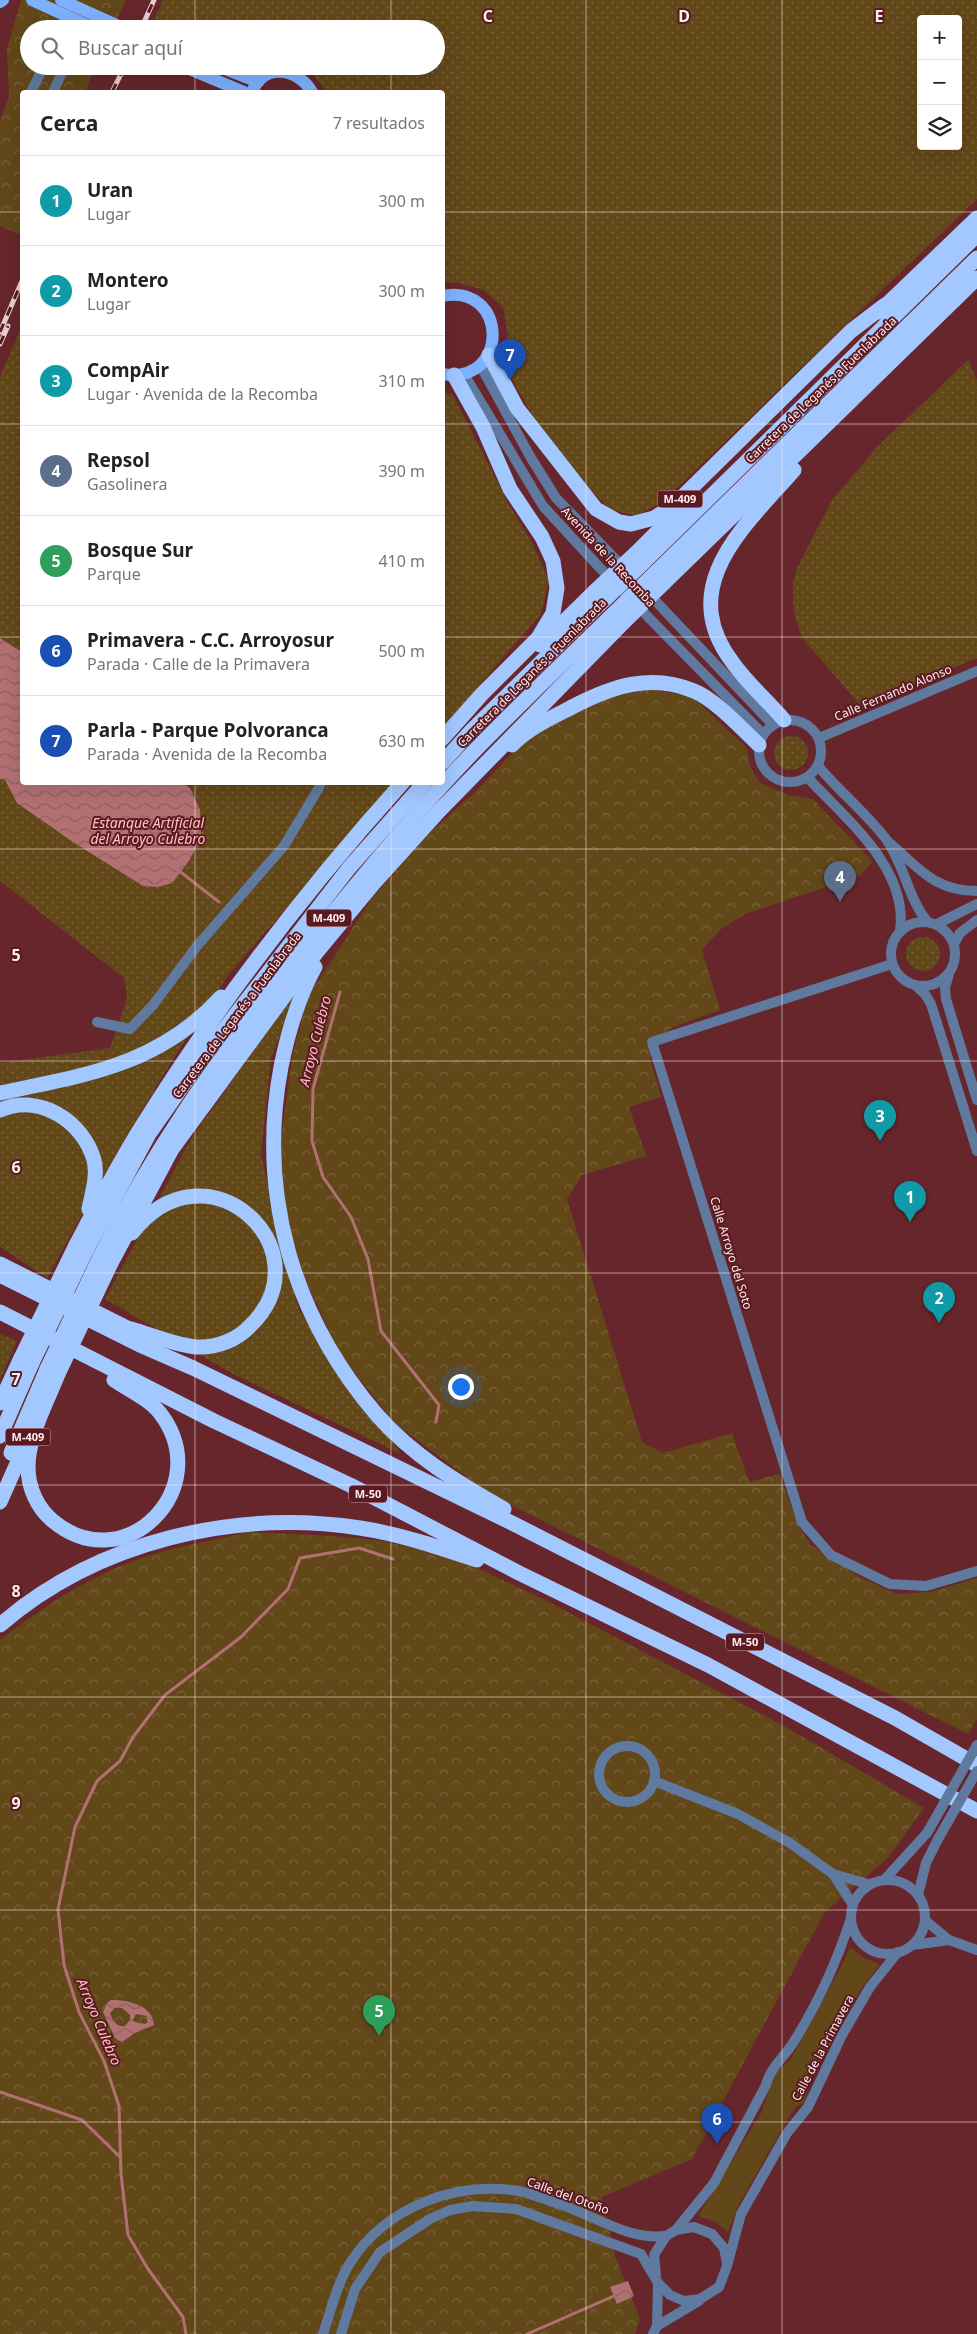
<!DOCTYPE html>
<html lang="es">
<meta charset="utf-8">
<style>
body{margin:0;font-family:"Noto Sans",sans-serif;background:#f2f2f2;color:#222}
.controls{position:absolute;right:15px;top:15px;display:grid;overflow:hidden;border-radius:5px;box-shadow:0 5px 20px #0002}
.controls button{width:45px;height:45px;display:grid;place-items:center;padding:0;border:0;border-bottom:1px solid #e0e0e0;background:#fff;color:#222;font:25px sans-serif}
.you{position:absolute;left:460px;top:1386px;width:18px;height:18px;margin:-12px;border:4px solid #fff;border-radius:50%;background:#1a73e8;box-shadow:0 0 0 8px #1a73e833}
.badge{display:grid;place-items:center;width:32px;height:32px;border-radius:50%;background:#1a73e8;color:#fff;font-size:16px;font-weight:700}
.pin{position:absolute;translate:-50% -41px;filter:drop-shadow(0 1px 2px #0008)}
.pin::after{content:'';position:absolute;top:26px;width:18px;height:15px;background:inherit;clip-path:polygon(0 0,100% 0,50% 100%)}
.list{margin:0;padding:0;list-style:none}
h2{display:flex;justify-content:space-between;align-items:center;height:65px;margin:0;padding:0 20px;font-size:21px}
h2 small{font-size:16px;font-weight:400;color:#767676}
.list li{display:grid;grid-template-columns:32px 1fr auto;gap:15px;align-items:center;box-sizing:border-box;height:90px;padding:0 20px;border-top:1px solid #e0e0e0}
.list b{display:block;font-size:19px;white-space:nowrap}
.list p{margin:0;font-size:16px;white-space:nowrap;color:#767676}
.list em{font-size:16px;font-style:normal;color:#767676}
.icon{flex:none;width:28px;height:28px;fill:none;stroke:currentColor;stroke-width:2;stroke-linecap:round;stroke-linejoin:round}
.map{position:relative;flex:none;width:977px;height:2334px;overflow:hidden}
.search{position:absolute;background:#fff;box-shadow:0 5px 20px #0002;left:20px;top:20px;width:425px;height:55px;display:flex;align-items:center;gap:12px;box-sizing:border-box;padding:0 18px;border-radius:28px;color:#767676;font-size:19px}
.panel{position:absolute;background:#fff;box-shadow:0 5px 20px #0002;left:20px;top:90px;width:425px;height:695px;border-radius:5px}
.map>svg:first-child{display:block}
</style>
<div class="map">
<svg width="977" height="2334" viewBox="0 0 977 2334">
<defs>
<pattern id="grass-dots" width="8" height="8" patternUnits="userSpaceOnUse" patternTransform="scale(1.25)"><rect width="8" height="8" fill="#624719"/><path d="M2 2h.1M6 6h.1" fill="none" stroke="#7a623b" stroke-width="1.8" stroke-linecap="round"/></pattern>
<pattern id="park-crowns" width="20" height="18" patternUnits="userSpaceOnUse" patternTransform="scale(1.25)"><rect width="20" height="18" fill="#624719"/><path d="M2 6a3 3 0 1 1 6 0M12 15a3 3 0 1 1 6 0" fill="none" stroke="#7a623b"/></pattern>
<pattern id="water-waves" width="16" height="10" patternUnits="userSpaceOnUse" patternTransform="scale(1.25)"><rect width="16" height="10" fill="#b37072"/><path d="M0 5q4-4 8 0t8 0" fill="none" stroke="#8a6061"/></pattern>
</defs>
<rect width="100%" height="100%" fill="#67262b"/>
<g fill="url(#grass-dots)" fill-rule="evenodd">
<path d="M163,0H977V199L661,503L635,516L610,509L589,488L539,427L503,363L508,335L503,308L484,290L459,283L443,282L442,92H327L306,66H436V29H163L152,24ZM921,19H958V146H921Z"/>
<path d="M22,326V782L395,783L229,974L175,1056L121,1145L47,1278L0,1247V1063L110,1048L127,998L124,978L0,881V377Z"/>
<path d="M968,360L977,380V658L862,707L802,638L795,617L793,602V583L797,568L832,500L879,445Z"/>
<path d="M443,391L453,395L507,501L531,541L549,580L541,614L443,727Z"/>
<circle cx="791" cy="753" r="17"/>
<circle cx="923" cy="954" r="17"/>
<path d="M298,989L271,1058L261,1155L299,1310L401,1454L233,1374L105,1299L192,1137Z"/>
<path d="M0,1334L17,1341L0,1380Z"/>
</g>
<g fill="url(#park-crowns)">
<path d="M21,0H126L113,29H29V66H96L85,92H22L21,235L0,226V120L9,97L7,49Z"/>
<path d="M637,687L693,697L747,748L750,767L760,783L788,795L813,799L873,862L859,876L745,914L721,929L702,950L720,1010L673,1027L652,1042L650,1059L661,1097L629,1107L646,1156L582,1175L567,1199L642,1442L663,1453L732,1433L749,1482L779,1474L799,1527L811,1545L861,1578L897,1594L930,1592L977,1578V1719L968,1734L489,1494L393,1422L339,1352L305,1279L283,1205L281,1138L292,1058L307,998L372,898L428,834L477,790L515,750L545,729L587,707Z"/>
<path d="M248,1532L333,1536L385,1541L460,1560L545,1600L786,1727L924,1808L888,1858L824,1913L692,2159L602,2197L615,2256L640,2319L635,2334H0V1640C48,1603 102,1568 161,1552C190,1544 219,1539 248,1532Z"/>
</g>
<path fill="#624719" d="M850,1947L866,1959L880,1964L861,1989L809,2082L805,2102L796,2107L790,2115L739,2204L728,2232L716,2222L698,2216L761,2113L775,2074L791,2059L842,1965Z"/>
<g fill="url(#water-waves)" fill-rule="evenodd">
<path d="M0,638L22,652V782H181L190,788L200,810L201,838L189,861L172,883L158,887L143,886L73,842L17,803L5,780L0,779Z"/>
<path d="M111,2000C128,2000 153,2005 154,2025L135,2033L122,2042L115,2038L103,2012L107,2003ZM115,2008H122L130,2015V2020L125,2026C117,2028 112,2020 110,2013ZM136,2014L146,2016L148,2022L145,2024L135,2022L133,2020Z"/>
<path d="M628,2281L634,2296L617,2304L610,2287Z"/>
</g>
<g fill="none" stroke-linecap="round" stroke-linejoin="round">
<g stroke="#b37072" stroke-width="3">
<path d="M178,870L219,902"/>
<path d="M340,992L313,1089L312,1141L323,1177L351,1217L368,1259L381,1331L439,1405L436,1422"/>
<path d="M0,2092L82,2120L120,2157"/>
<path d="M186,2334L183,2317L148,2269L128,2235L121,2174L119,2106L104,2061L79,2012L64,1965L58,1909L75,1827L97,1781L120,1761L133,1737L165,1695L241,1637L288,1589L300,1558L359,1548L393,1559"/>
<path d="M527,2334L614,2296"/>
</g>
<g stroke="#60799f" stroke-width="10">
<path d="M61,29L67,16"/>
<path d="M31,92L44,66"/>
<path d="M53,92L65,66"/>
<path d="M480,365L531,458L556,498L626,570"/>
<path d="M464,374L543,506L599,567L763,734"/>
<path d="M646,591L773,725"/>
<circle cx="790" cy="751" r="31"/>
<path d="M819,738L977,671"/>
<path d="M818,766C839,791 866,813 886,839C904,864 908,898 927,921"/>
<path d="M808,778C846,819 909,869 900,931"/>
<path d="M891,844C920,870 936,891 977,891"/>
<circle cx="923" cy="954" r="32"/>
<path d="M937,924L977,904"/>
<path d="M954,944L960,933L977,920"/>
<path d="M892,964L652,1042L802,1522L831,1555L890,1584L926,1586L977,1571"/>
<path d="M949,974L945,988L946,999L977,1100"/>
<path d="M915,985L925,994L931,1004L977,1151"/>
<path d="M97,1022L130,1029L153,1005L197,946L284,846L320,786L319,782"/>
<circle cx="627" cy="1774" r="28"/>
<path d="M654,1781L738,1814L790,1843L833,1874L853,1905"/>
<path d="M833,1874L868,1884"/>
<path d="M885,1879L927,1833"/>
<circle cx="888" cy="1917" r="37"/>
<path d="M918,1895L926,1863L938,1839"/>
<path d="M926,1921L949,1940L977,1950"/>
<path d="M913,1945L949,1940"/>
<path d="M676,2230L714,2183L766,2085C770,2068 784,2057 793,2043C817,2005 836,1964 850,1921"/>
<path d="M656,2275L654,2255L666,2236L676,2230L694,2227L712,2234L724,2248L727,2263"/>
<path d="M657,2326L699,2301"/>
<path d="M323,2334C331,2310 337,2284 350,2263C386,2207 454,2181 519,2191C533,2194 548,2201 562,2205C596,2217 629,2240 666,2236"/>
<path d="M341,2334L355,2289L380,2252L430,2219L450,2210L473,2206L516,2209L641,2254L658,2283L670,2295L684,2301L700,2299L719,2287L727,2266L741,2214L787,2133L808,2107L842,2035L870,1987L898,1952"/>
<path d="M653,2334L657,2326L658,2283"/>
</g>
<g stroke="#7db1fe" stroke-width="12">
<path d="M32,0L95,29"/>
<path d="M61,0L123,28"/>
<path d="M0,2L3,0"/>
<path d="M182,66L244,92"/>
<path d="M217,66L258,82"/>
<path d="M252,92C264,62 298,68 312,92"/>
<path d="M442,296C508,282 511,386 442,374"/>
</g>
<g stroke="#a2c8ff" stroke-width="15">
<path d="M879,312L977,218"/>
<path d="M489,355L517,408L596,509L619,522L631,524L654,518L673,506L851,331L885,305"/>
<path d="M636,553L681,508"/>
<path d="M643,563L977,235"/>
<path d="M656,572L977,258"/>
<path d="M664,583L977,278"/>
<path d="M540,645L595,591"/>
<path d="M784,720C768,701 747,683 733,663C674,586 745,526 794,470"/>
<path d="M442,739L482,694L538,638L553,613L557,588L553,561L542,537L510,489L483,427L454,375"/>
<path d="M512,745C528,728 553,717 574,706C613,686 651,673 694,691C716,700 742,729 759,745"/>
<path d="M442,763L472,730L599,605"/>
<path d="M315,967C298,998 288,1032 281,1067C257,1194 293,1317 377,1415C412,1455 458,1483 504,1509"/>
<path d="M0,1093C86,1075 159,1065 221,997"/>
<path d="M0,1110C39,1093 83,1121 94,1160C98,1176 92,1194 89,1209"/>
<path d="M76,1245C97,1205 118,1164 142,1126C218,1004 307,889 403,782"/>
<path d="M86,1251L149,1134L205,1054L349,868L425,782"/>
<path d="M100,1257C152,1152 215,1063 287,971C348,893 411,816 480,745C522,702 566,660 609,618"/>
<path d="M111,1263L172,1149L316,953L374,883L439,811L619,627"/>
<path d="M0,1264L139,1334"/>
<path d="M0,1275L140,1345L193,1368L512,1523L895,1718L977,1765"/>
<path d="M0,1312L214,1421L350,1485L519,1573L708,1665L977,1811"/>
<path d="M131,1329C152,1335 174,1345 196,1347C217,1348 237,1340 251,1325C327,1250 207,1137 132,1233"/>
<path d="M58,1374C47,1402 28,1436 28,1467C28,1487 37,1508 53,1521C125,1581 217,1487 160,1413C149,1399 129,1390 114,1380"/>
<path d="M0,1403L21,1358"/>
<path d="M0,1436L32,1363"/>
<path d="M11,1453L47,1369"/>
<path d="M0,1502L27,1441"/>
<path d="M0,1625C97,1541 235,1509 360,1528C400,1534 438,1547 477,1560"/>
</g>
<defs>
<g id="rail">
<path d="M141,29L154,0"/>
<path d="M112,92L125,66"/>
<path d="M0,332L22,281"/>
<path d="M0,344L8,326"/>
</g>
</defs>
<use href="#rail" stroke="#e8cfd0" stroke-width="5"/>
<use href="#rail" stroke="#5b1a21" stroke-width="3" stroke-dasharray="9" stroke-linecap="butt"/>
<g stroke="#60799f" stroke-width="10">
<path d="M927,1833L977,1745"/>
<path d="M938,1839L977,1771"/>
</g>
<g stroke="#a2c8ff" stroke-width="15">
<path d="M595,591L636,553"/>
<path d="M599,605L643,563"/>
<path d="M609,618L656,572"/>
<path d="M619,627L664,583"/>
<path d="M21,1358L76,1245"/>
<path d="M32,1363L86,1251"/>
<path d="M47,1369L100,1257"/>
<path d="M58,1374L111,1263"/>
</g>
</g>
<path fill="none" stroke="#fee" stroke-width="1" stroke-opacity="0.55" d="M195,0V29M391,0V29M586,0V2334M782,0V2334M195,66V92M391,66V92M0,212H22M442,212H977M0,424H22M442,424H977M0,637H22M442,637H977M195,782V2334M391,782V2334M0,849H977M0,1061H977M0,1273H977M0,1485H977M0,1697H977M0,1910H977M0,2122H977"/>
<g text-anchor="middle" stroke-width="4" stroke-linejoin="round" paint-order="stroke">
<g fill="#5b1a21" stroke="#ceaeb0" stroke-width="1">
<rect x="657.5" y="490.5" width="45" height="17" rx="4"/>
<rect x="306.5" y="909.5" width="45" height="17" rx="4"/>
<rect x="5.5" y="1428.5" width="45" height="17" rx="4"/>
<rect x="349" y="1485.5" width="38" height="17" rx="4"/>
<rect x="726" y="1633.5" width="38" height="17" rx="4"/>
</g>
<g font-size="11" font-weight="bold" fill="#fee">
<text x="680" y="503">M-409</text>
<text x="329" y="922">M-409</text>
<text x="28" y="1441">M-409</text>
<text x="368" y="1498">M-50</text>
<text x="745" y="1646">M-50</text>
</g>
<g font-size="12" fill="#fee" stroke="#5b1a21">
<text transform="translate(821 390) rotate(-44)" y="4">Carretera de Leganés a Fuenlabrada</text>
<text transform="translate(608 557) rotate(47)" y="4">Avenida de la Recomba</text>
<text transform="translate(532 673) rotate(-45)" y="4">Carretera de Leganés a Fuenlabrada</text>
<text transform="translate(893 693) rotate(-23)" y="4">Calle Fernando Alonso</text>
<text transform="translate(237 1015) rotate(-53)" y="4">Carretera de Leganés a Fuenlabrada</text>
<text transform="translate(731 1253) rotate(73)" y="4">Calle Arroyo del Soto</text>
<text transform="translate(823 2048) rotate(-62)" y="4">Calle de la Primavera</text>
<text transform="translate(568 2196) rotate(20)" y="4">Calle del Otoño</text>
</g>
<g font-size="14" font-style="italic" fill="#fec2c2" stroke="#5b1a21">
<text x="148" y="828">Estanque Artificial<tspan x="148" dy="16">del Arroyo Culebro</tspan></text>
<text transform="translate(315 1041) rotate(-76)" y="5">Arroyo Culebro</text>
<text transform="translate(99 2022) rotate(67)" y="5">Arroyo Culebro</text>
</g>
</g>
<g font-size="16" text-anchor="middle" font-weight="bold" fill="#fee" stroke="#5b1a21" stroke-width="4" stroke-linejoin="round" paint-order="stroke">
<text x="488" y="22">C</text>
<text x="684" y="22">D</text>
<text x="879" y="22">E</text>
<text x="16" y="961">5</text>
<text x="16" y="1173">6</text>
<text x="16" y="1385">7</text>
<text x="16" y="1597">8</text>
<text x="16" y="1809">9</text>
</g>
</svg>
<div class="controls">
<button>+</button>
<button>−</button>
<button><svg class="icon" aria-label="layers" viewBox="0 0 24 24"><path d="M12 4l9 5-9 5-9-5zM3 14l9 5 9-5"/></svg></button>
</div>
<div class="you"></div>
<div class="pin badge" style="left:910px;top:1222px;background:#0f9aa8">1</div>
<div class="pin badge" style="left:939px;top:1323px;background:#0f9aa8">2</div>
<div class="pin badge" style="left:880px;top:1141px;background:#0f9aa8">3</div>
<div class="pin badge" style="left:840px;top:902px;background:#5c6f8a">4</div>
<div class="pin badge" style="left:379px;top:2036px;background:#2e9e5b">5</div>
<div class="pin badge" style="left:717px;top:2144px;background:#1a4fb4">6</div>
<div class="pin badge" style="left:510px;top:380px;background:#1a4fb4">7</div>
<div class="search"><svg class="icon" aria-label="search" viewBox="0 0 24 24"><circle cx="10" cy="10" r="6"/><path d="M15 15l6 6"/></svg>Buscar aquí</div>
<section class="panel">
<h2>Cerca<small>7 resultados</small></h2>
<ul class="list">
<li><span class="badge" style="background:#0f9aa8">1</span><div><b>Uran</b><p>Lugar</p></div><em>300 m</em></li>
<li><span class="badge" style="background:#0f9aa8">2</span><div><b>Montero</b><p>Lugar</p></div><em>300 m</em></li>
<li><span class="badge" style="background:#0f9aa8">3</span><div><b>CompAir</b><p>Lugar · Avenida de la Recomba</p></div><em>310 m</em></li>
<li><span class="badge" style="background:#5c6f8a">4</span><div><b>Repsol</b><p>Gasolinera</p></div><em>390 m</em></li>
<li><span class="badge" style="background:#2e9e5b">5</span><div><b>Bosque Sur</b><p>Parque</p></div><em>410 m</em></li>
<li><span class="badge" style="background:#1a4fb4">6</span><div><b>Primavera - C.C. Arroyosur</b><p>Parada · Calle de la Primavera</p></div><em>500 m</em></li>
<li><span class="badge" style="background:#1a4fb4">7</span><div><b>Parla - Parque Polvoranca</b><p>Parada · Avenida de la Recomba</p></div><em>630 m</em></li>
</ul>
</section>
</div>
